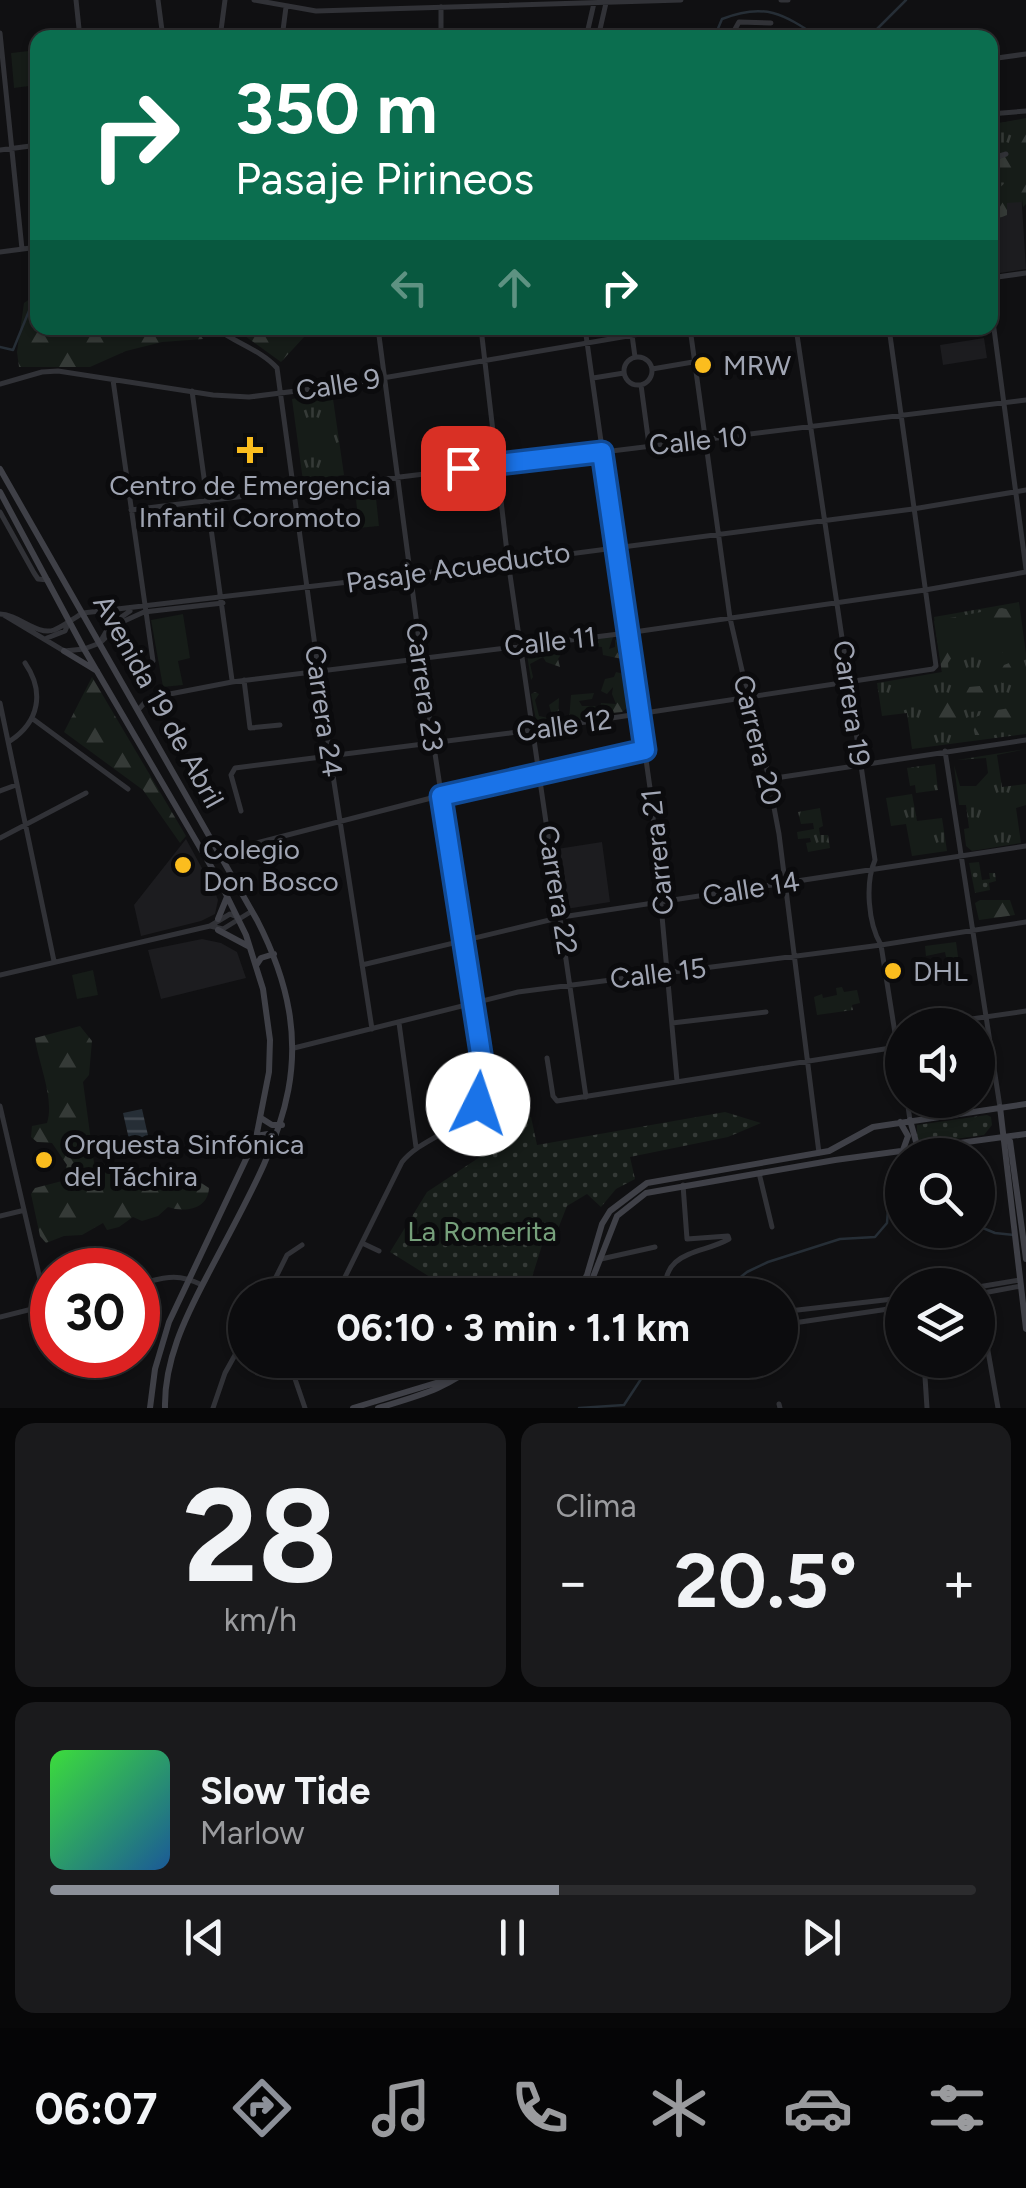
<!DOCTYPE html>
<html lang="es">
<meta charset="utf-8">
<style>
:root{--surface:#0c0c0e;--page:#1a1a1c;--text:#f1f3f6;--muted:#9a9b9e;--line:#2c2c2e;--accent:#8c9099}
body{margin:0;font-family:Figtree,sans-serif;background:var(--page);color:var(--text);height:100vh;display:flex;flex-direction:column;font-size:38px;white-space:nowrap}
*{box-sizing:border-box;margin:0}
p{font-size:32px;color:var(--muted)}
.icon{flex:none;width:55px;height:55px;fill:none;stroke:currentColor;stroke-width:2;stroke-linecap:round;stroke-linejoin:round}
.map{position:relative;height:1408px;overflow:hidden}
.details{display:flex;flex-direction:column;gap:15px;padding:15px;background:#070708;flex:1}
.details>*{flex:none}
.guide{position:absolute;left:30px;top:30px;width:968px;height:305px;border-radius:20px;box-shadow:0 2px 8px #0004,0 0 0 2px var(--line);background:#0b6e4f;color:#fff;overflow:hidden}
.fabs{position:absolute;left:885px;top:1008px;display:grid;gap:20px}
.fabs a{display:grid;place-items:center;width:110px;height:110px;border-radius:50%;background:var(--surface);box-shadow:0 2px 8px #0004,0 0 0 2px var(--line);font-size:50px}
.speed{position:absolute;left:30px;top:1248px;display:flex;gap:20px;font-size:50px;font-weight:700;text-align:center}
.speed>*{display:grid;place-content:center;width:130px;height:130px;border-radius:50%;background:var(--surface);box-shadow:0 2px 8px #0004,0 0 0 2px var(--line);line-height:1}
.speed .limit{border:15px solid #d22;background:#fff;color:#111}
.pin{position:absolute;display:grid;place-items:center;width:85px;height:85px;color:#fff;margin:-42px;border-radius:20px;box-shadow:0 5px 15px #0006}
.me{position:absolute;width:110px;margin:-55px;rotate:4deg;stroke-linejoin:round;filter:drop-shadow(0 0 8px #0008)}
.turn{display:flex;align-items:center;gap:35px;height:210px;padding:0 40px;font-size:45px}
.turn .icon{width:130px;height:130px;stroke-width:2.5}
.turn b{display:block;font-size:70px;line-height:85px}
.lanes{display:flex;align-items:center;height:95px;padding:0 40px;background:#0003;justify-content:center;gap:50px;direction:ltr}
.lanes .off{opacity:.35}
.big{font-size:75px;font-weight:700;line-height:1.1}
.details .tile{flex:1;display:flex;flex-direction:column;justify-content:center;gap:15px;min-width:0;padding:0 35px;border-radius:20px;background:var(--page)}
.details .dial{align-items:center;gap:0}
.dial b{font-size:130px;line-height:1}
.song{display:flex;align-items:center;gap:30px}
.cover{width:120px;height:120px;border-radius:15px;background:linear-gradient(135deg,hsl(120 70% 55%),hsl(210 70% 35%))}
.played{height:10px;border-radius:5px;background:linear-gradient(90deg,var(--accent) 55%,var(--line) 55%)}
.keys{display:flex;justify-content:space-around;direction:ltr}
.heat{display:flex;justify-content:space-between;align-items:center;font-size:55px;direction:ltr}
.details .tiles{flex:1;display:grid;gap:15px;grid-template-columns:1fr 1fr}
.tile:last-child{grid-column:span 2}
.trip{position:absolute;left:228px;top:1278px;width:570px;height:100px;border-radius:50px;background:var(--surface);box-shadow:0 2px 8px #0004,0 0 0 2px var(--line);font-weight:700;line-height:100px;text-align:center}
.tab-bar{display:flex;height:160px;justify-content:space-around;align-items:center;background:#050506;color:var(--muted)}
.tab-bar .icon{width:70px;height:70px}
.tab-bar .active{color:var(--accent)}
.tab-bar b{font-size:45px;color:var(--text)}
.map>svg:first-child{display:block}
</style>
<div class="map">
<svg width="1026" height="1408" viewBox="0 0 1026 1408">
<defs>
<pattern id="grass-tufts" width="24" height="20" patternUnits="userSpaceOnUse" patternTransform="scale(2.5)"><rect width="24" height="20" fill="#161c18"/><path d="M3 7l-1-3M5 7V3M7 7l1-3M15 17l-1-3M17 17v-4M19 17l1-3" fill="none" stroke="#353a37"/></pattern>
<pattern id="forest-firs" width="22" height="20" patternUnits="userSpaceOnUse" patternTransform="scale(2.5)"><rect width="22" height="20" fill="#161c18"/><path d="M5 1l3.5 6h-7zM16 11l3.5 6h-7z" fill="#353a37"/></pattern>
<pattern id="park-dots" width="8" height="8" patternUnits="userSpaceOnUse" patternTransform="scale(2.5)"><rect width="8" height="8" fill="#161c18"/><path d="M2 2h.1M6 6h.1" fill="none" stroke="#353a37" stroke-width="1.8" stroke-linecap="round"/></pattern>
<pattern id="water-rules" width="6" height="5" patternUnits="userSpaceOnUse" patternTransform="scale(2.5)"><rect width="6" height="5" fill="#262e36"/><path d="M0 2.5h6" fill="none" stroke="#424951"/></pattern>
</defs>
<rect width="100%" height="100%" fill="#101012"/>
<path fill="#1c1c1f" d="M1021,190L1026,269L1000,273L994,226L996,206Z
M984,338L987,358L943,365L940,345Z
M186,839L215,892L218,900L215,914L201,921L141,936L134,905Z
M602,842L610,902L566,909L557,849Z
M202,939L221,943L237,952L246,978L161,999L148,950Z"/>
<path fill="url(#grass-tufts)" d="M1026,118V204L1023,207L1021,190L996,206L998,225L994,226L995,233L990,234V125Z
M332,392L344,475L303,481L292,399Z
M1019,602L1026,654V734L912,749L907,713L882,716L877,683L942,672L934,617Z
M1026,749L997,755L1002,787L1026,784V805L1016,808L1021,843L972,851L966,846L964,829L969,828L966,805H959L954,765L960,786H976L988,773L986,758L957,760Z
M935,764L938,790L916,793L915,785L910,786L907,768Z
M912,794L917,821L942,818L947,851L912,856L906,824L891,826L886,798Z
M820,808L823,826L819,828L820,835H828L830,848L808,852L806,843L811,842L810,838L798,839L797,832L814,829L813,823L801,824L798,812Z
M956,942L959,964L948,966L945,952L926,956L925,946Z
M842,987L844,992L857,990L860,1003L852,1005L853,1010L817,1015L814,997L822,994L823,998L837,995L836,988Z"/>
<path fill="url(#forest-firs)" d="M1026,119V199L1022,195V202L1007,203V215L997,219L994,233L990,234V197L1010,178L997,168L994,161L1008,155L1018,145L1012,127L990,133V127L998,123Z
M37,294L38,328H195L203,339L162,342L126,351L90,367H19L17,352L24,303Z
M234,328H324L323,332L305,336L281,362Z
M1002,608L1010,610C1016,620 1018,640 1012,651L1001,653L972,621L956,620L951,627L954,654L948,663L949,677L939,680L936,675L942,673L934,621Z
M613,637L609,649L615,647V640L619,639L622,659L603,655L602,647L574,644L576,639Z
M561,643L558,649L561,654L558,659L560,667L546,662L543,657L530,664L533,677L531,680L526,648Z
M1009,663L1019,664L1022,677L1002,683L999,674L1004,665Z
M616,672L624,674L627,708L622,712L601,714L600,718L569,721L571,695L594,693L592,699L579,701L582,706H595L599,713L601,703L616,704L612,694L613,687L607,694L601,691L605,679L614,677Z
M92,677L186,836L180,843L143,790L64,732Z
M969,687L980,686L986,697L982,711L968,712L966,690Z
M535,692L539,694L535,700L539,716L548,718L552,715L549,705L559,698L558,724L537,725L531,694Z
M947,697L956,705L959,728L936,732L931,702Z
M1023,706L1026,708V731L1006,726L986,735H975L973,727L976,717L991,711Z
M980,900H1010L1015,915L979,920L975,903Z
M80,1026L92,1041L89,1075L83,1082L94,1163L128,1166L144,1172L166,1167L189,1171L192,1177L209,1188C208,1209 186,1213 168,1207L158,1216L142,1221L133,1217L119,1227L107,1230L103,1223L82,1235L64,1236L46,1243L40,1236L31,1194L35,1188L62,1181L67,1165L52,1143L37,1142L31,1137L32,1126L47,1123C55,1099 38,1062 35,1038Z"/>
<path fill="url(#park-dots)" d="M979,862L982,880L990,879L989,873H995L996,881L989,883L990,890L975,893L969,863Z
M725,1112L761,1123L728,1137L630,1157L635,1179L616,1189L601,1207L587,1194L567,1206L554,1239H544L527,1293L444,1295L430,1277L390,1252L427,1192L498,1145L499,1119L531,1117L537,1145Z
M987,1115L991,1117L992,1125L984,1135L926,1143L917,1139V1125Z"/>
<path fill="#161c18" d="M37,50V85L14,88L11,53Z
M376,498L379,526L359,528L356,500Z
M183,614L190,658L178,661L183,685L163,687L151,620Z
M93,970L98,995L77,999L72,975Z"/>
<path fill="url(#water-rules)" d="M142,1109L152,1153L133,1157L123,1113Z"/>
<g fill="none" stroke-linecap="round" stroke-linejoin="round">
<path stroke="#262e36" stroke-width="2.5" d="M714,38L722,19C765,2 783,14 820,38
M868,38L906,0
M0,347L13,350L31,306L38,299
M978,1226L995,1233L1014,1235
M718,1295L747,1272L768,1262L840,1239L875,1237L887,1223L889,1197L902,1188
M579,1408L624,1405L643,1376L659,1360"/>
<path stroke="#313237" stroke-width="5" d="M76,0L80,38
M158,0L163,38
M254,0L316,11L681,0
M781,0H788
M441,7V38
M0,33L22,249
M741,33L742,38
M220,38L225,0
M282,38L286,7
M586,38L594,3
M598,38L606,3
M730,38L739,22L771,23
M990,59L1026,54
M990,114L1026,111
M0,150L38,145
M990,159L1006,154
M0,252L38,247
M990,278L1026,273
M990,299L1026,569
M216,328C235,343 261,350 277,368L330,756L372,1029
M481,328L508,561L586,1097
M585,328L651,795L677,1081
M690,328L730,618L744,679L755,707L779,834L819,1153
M796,328L875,860C865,883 868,923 881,945L902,1077
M632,335L635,357
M624 371a14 14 0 1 1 28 0a14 14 0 1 1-28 0Z
M652,369L693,362
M593,378L624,373
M113,380L153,661
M0,384L42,372L58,371L213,395L249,397L336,386L675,328
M641,385L649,445
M192,391L232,680
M131,510L1026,400
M0,512L34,573L38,579L48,580
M0,614C18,614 37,636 54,630C64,626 74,618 83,613L409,575L913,509L1026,490
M4,615L64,651L84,649L100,643L122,622L144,612L223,603
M47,638L65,631L69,622
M100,642L110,625L130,611
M244,680L250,728L280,725
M0,703L54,961
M138,710L149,698L232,682L627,633L925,590L1026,572
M33,719L128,789
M10,741C39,722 45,692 25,663
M945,751L1000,1107
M769,779L1026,740
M0,791L16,785
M241,811L231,775L235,768L533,730L933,669L936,666L889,328
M0,838L86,793
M241,847L474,787L645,750
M210,926L230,914L237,917
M362,965L562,917L1026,846
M0,975L210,926L223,929L252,911
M399,1023L416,1147
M672,1023L766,1012
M930,1025L1026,1011
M294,1048L518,992L881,945L1026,922
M547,1058L553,1096L557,1101L897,1047L902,1042
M907,1100L910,1120
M0,1106L49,1318
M759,1173L772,1227
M0,1216L21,1211
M362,1243L379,1251
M601,1259L655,1247
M138,1284C164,1278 176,1272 202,1285
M978,1287L1020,1280
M978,1294L1021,1286
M267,1295L287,1255L302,1245
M336,1295L402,1162C426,1132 480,1129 485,1083L427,701L378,328
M665,1295C662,1249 701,1255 729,1239L728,1236L687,1239L683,1185
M0,1317L52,1304
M982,1317L998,1408
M780,1325L902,1307
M788,1339L789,1311L902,1298
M264,1360L294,1376
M303,1360L294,1376L305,1408
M925,1377L927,1408
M779,1404L780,1408
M213,1408L225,1373L245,1337"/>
<path stroke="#3f4047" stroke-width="6" d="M0,469L257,920C332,1066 274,1147 206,1278C185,1318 164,1361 165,1408
M0,492L84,649L219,880L246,935L263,989L270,1040L269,1072L256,1138L169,1322L155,1369L150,1408
M64,651L97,671
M218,919L227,897
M218,930L248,946
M257,964L261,958L274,954
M1000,1107L1026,1329
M261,1118L272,1125H282
M910,1120L918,1149
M900,1122L908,1136L903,1150
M256,1136L268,1134L276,1139
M1005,1138L1010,1141L1026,1259
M576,1295L587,1275L602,1224L610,1211L647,1183L829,1151L873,1127L1026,1104
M586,1295L617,1216L646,1193L835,1160L1026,1134
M353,1408L439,1382L470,1360
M378,1408C421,1395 447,1389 482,1360"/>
</g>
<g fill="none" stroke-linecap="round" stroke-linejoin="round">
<defs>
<path id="route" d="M463,468L602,452L645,750L441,796L484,1073V1092L478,1104"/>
</defs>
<use href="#route" stroke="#114b97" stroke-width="25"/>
<use href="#route" stroke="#1a73e8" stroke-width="18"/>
</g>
<g fill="#fbbd1e" stroke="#0b0b0d" stroke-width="4">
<circle cx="703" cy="365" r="10"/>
<path d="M245 435h10v10h10v10h-10v10h-10v-10h-10v-10h10z"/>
<circle cx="183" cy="865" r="10"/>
<circle cx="893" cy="971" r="10"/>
<circle cx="44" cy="1160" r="10"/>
</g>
<g text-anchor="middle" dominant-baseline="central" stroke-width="10" stroke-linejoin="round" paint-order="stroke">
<g font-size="28" fill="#a0a5b3" stroke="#0b0b0d" text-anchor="start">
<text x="723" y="365">MRW</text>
<text x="250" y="485" text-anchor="middle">Centro de Emergencia<tspan x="250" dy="32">Infantil Coromoto</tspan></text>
<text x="203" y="849">Colegio<tspan x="203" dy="32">Don Bosco</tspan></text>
<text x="913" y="971">DHL</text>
<text x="64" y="1144">Orquesta Sinfónica<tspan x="64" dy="32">del Táchira</tspan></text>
</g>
<g font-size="28" fill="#a0a5b3" stroke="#0b0b0d">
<text transform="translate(338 384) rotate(-9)">Calle 9</text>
<text transform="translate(698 440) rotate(-6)">Calle 10</text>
<text transform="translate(458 567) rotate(-8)">Pasaje Acueducto</text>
<text transform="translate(550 641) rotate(-6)">Calle 11</text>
<text transform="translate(425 687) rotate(82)">Carrera 23</text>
<text transform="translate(159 701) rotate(61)">Avenida 19 de Abril</text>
<text transform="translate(852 703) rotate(82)">Carrera 19</text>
<text transform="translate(324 711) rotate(82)">Carrera 24</text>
<text transform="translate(564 725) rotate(-8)">Calle 12</text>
<text transform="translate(758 740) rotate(77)">Carrera 20</text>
<text transform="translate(657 852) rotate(-96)">Carrera 21</text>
<text transform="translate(751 888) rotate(-9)">Calle 14</text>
<text transform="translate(558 890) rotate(81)">Carrera 22</text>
<text transform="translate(658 973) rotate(-7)">Calle 15</text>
</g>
<g font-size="28" fill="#76a07b" stroke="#0b0b0d">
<text x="482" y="1231">La Romerita</text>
</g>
</g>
</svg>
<div class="fabs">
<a><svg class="icon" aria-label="sound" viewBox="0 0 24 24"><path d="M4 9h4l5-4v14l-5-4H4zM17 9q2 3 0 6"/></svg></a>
<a><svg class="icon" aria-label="search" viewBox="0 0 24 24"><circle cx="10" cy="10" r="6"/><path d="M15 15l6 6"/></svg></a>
<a><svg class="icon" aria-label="layers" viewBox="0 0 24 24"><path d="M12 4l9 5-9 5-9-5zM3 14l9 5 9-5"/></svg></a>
</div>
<div class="speed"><div class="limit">30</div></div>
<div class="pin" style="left:463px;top:468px;background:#d93025"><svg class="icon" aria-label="arrive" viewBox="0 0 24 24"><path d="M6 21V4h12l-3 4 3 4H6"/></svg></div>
<svg class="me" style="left:478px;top:1104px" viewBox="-20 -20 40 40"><circle r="19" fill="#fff"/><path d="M0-13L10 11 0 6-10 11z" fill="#1a73e8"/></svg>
<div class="trip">06:10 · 3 min · 1.1 km</div>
<div class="guide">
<div class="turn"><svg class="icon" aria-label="right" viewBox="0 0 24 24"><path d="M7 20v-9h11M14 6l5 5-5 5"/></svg><div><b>350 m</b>Pasaje Pirineos</div></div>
<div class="lanes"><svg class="icon off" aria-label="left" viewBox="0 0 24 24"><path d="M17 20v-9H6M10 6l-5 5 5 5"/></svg><svg class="icon off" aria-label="ahead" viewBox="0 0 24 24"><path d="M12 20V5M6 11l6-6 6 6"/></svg><svg class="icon" aria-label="right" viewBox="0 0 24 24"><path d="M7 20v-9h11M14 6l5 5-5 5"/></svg></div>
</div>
</div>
<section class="details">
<div class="tiles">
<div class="tile dial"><b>28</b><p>km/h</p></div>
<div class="tile"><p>Clima</p>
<div class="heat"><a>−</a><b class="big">20.5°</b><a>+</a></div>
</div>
<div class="tile">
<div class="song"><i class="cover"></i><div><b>Slow Tide</b><p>Marlow</p></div></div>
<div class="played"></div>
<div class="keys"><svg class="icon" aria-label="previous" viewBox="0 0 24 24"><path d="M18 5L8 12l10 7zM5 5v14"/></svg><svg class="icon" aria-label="pause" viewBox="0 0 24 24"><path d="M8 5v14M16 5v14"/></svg><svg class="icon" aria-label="next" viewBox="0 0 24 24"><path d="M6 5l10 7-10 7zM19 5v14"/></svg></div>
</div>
</div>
</section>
<nav class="tab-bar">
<b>06:07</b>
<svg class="icon active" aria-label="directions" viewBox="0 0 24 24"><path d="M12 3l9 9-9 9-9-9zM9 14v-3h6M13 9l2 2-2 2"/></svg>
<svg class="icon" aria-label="music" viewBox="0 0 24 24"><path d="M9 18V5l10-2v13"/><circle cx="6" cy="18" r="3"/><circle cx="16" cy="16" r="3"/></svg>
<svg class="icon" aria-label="phone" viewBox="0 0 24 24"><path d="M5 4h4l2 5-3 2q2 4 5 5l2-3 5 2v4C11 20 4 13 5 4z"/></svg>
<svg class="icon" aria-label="climate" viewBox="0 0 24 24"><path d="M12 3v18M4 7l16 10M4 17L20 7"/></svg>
<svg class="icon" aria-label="car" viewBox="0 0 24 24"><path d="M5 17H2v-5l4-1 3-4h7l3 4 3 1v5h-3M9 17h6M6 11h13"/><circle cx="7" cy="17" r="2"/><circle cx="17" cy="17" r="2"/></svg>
<svg class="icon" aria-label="filters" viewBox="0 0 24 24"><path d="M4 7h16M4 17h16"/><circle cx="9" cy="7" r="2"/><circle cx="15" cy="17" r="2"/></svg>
</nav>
